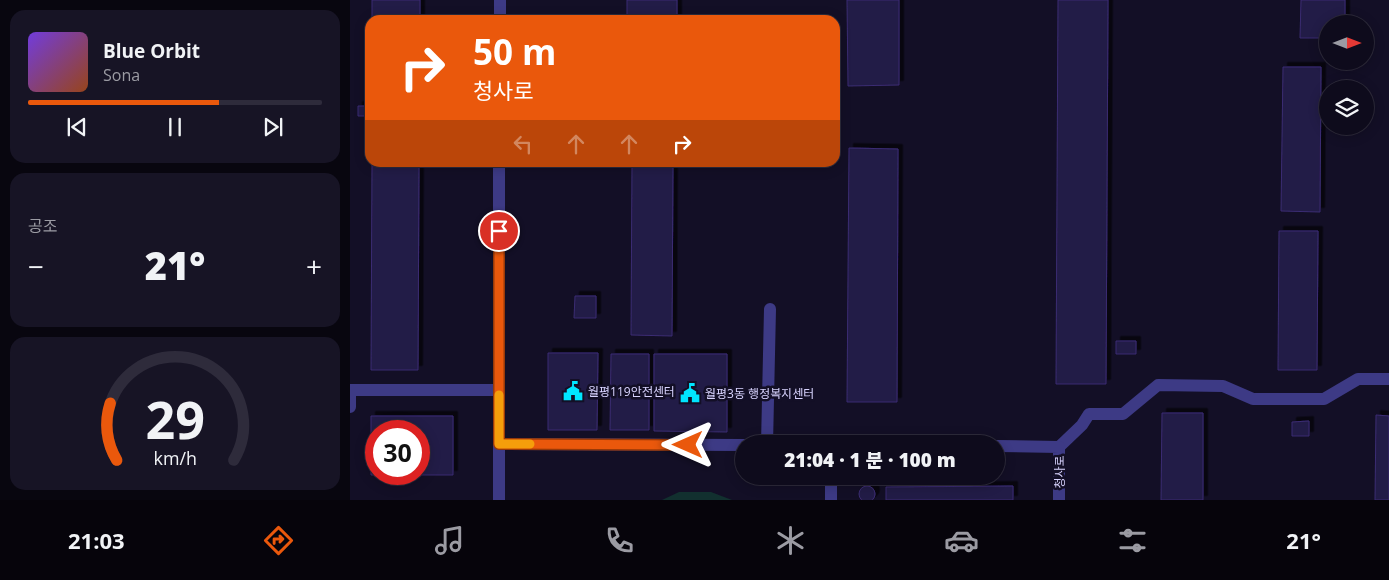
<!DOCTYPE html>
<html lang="ko">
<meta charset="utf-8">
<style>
:root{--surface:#0e0b1c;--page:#171425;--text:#f1f3f6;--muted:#9b9ba3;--line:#2e2b3b;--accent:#ea580c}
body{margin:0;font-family:"Open Sans","Noto Sans KR",sans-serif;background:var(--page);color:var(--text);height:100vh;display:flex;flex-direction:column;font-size:19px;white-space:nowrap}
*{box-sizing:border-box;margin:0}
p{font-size:16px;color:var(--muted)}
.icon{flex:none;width:28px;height:28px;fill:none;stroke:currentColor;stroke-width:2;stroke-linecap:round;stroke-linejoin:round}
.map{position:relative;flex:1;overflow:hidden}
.details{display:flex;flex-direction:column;gap:10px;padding:10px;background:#08060f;width:350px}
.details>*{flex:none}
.guide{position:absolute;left:15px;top:15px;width:475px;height:152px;border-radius:15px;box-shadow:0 2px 12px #0003,0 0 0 1px var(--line);background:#ea580c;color:#fff;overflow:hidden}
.needle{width:32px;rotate:90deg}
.fabs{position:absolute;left:969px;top:15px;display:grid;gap:10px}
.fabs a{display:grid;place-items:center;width:55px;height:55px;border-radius:50%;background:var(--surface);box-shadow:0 2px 12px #0003,0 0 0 1px var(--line);font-size:25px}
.speed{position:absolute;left:15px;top:420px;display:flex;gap:10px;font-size:25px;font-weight:700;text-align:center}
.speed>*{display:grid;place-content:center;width:65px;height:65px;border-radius:50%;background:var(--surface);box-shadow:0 2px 12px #0003,0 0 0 1px var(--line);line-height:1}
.speed .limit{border:8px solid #d22;background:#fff;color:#111}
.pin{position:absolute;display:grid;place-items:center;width:42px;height:42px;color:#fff;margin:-21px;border:2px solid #fff;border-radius:50%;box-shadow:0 1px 5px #0007}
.me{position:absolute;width:55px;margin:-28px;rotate:270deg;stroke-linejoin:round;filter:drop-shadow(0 0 4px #0008)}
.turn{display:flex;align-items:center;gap:18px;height:105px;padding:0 25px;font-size:22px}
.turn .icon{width:65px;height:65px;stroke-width:2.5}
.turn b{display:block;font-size:35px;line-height:42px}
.lanes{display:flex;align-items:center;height:48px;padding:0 25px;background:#0003;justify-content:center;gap:25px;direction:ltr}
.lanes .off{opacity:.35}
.big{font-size:38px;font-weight:800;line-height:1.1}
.details .card{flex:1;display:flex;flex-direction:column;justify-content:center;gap:8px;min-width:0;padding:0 18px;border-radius:15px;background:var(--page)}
.details .dial{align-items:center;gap:0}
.dial svg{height:130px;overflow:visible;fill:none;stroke:var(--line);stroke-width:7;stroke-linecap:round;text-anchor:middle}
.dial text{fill:var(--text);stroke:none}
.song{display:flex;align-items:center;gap:15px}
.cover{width:60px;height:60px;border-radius:8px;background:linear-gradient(135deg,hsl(260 70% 55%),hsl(20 70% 35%))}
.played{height:5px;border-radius:2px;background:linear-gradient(90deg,var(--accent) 65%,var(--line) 65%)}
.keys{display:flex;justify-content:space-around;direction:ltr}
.heat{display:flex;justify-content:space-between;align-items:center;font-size:28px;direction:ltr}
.trip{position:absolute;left:385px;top:435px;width:270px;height:50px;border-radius:25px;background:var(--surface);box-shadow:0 2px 12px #0003,0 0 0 1px var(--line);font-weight:800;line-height:50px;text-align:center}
.tabs{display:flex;height:80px;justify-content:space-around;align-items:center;background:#06040b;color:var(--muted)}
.tabs .icon{width:35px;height:35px}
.tabs .selected{color:var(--accent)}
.tabs b{font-size:22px;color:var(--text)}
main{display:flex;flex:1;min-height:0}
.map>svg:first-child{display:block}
</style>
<main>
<section class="details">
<div class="card">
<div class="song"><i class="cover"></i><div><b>Blue Orbit</b><p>Sona</p></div></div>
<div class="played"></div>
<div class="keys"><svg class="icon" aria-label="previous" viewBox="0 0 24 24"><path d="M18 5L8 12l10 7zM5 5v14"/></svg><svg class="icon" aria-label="pause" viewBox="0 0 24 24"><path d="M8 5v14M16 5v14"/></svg><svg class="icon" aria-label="next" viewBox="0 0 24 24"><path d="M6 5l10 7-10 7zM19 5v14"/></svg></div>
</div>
<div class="card"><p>공조</p>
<div class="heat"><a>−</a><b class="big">21°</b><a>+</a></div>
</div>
<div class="card dial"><svg viewBox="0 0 100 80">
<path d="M14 69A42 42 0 1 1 86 69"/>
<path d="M14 69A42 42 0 0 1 10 34" stroke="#ea580c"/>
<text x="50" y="56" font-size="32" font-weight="700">29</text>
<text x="50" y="72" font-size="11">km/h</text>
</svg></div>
</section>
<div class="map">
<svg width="1039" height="500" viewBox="0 0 1039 500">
<defs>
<filter id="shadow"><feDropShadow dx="4.5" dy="-4.5" stdDeviation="0" flood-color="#0009"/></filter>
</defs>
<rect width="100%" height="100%" fill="#130f26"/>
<path fill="#12302f" d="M329,492H361L382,500H312Z"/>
<path fill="#241b47" stroke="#3b2d73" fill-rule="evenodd" filter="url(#shadow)" d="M22,0H70V20H22Z
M277,0H327V20H277Z
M497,0H549V85L498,86Z
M708,0H758L756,384H706Z
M951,0H995V24H978V38H950Z
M933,67H971L970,212L931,211Z
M8,106H20V116H8Z
M499,148L548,149L547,402H497Z
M22,162H69L68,370H21Z
M282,162H323L322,336L281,335Z
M929,231H968L967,370H928Z
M225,296H246V318H224Z
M766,341H786V354H766Z
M198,353H248L247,430H198Z
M261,354H299V430H260Z
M304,354H377V432L304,431Z
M812,413H853V500H811Z
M1026,415L1039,416V500H1025Z
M21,416H103V475H21ZM26,431H69V474H26Z
M959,421V436H942V422Z
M663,486V500H536V487Z
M509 494a8 8 0 1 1 16 0a8 8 0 1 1-16 0Z"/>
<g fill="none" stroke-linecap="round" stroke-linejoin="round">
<path stroke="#3d3a85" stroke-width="12" d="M0,390H149
M0,407V390
M417,444L420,309
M709,447L732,425L739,414H773L808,385L873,386L903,399H974L1008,379H1039
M481,500V476"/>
<path stroke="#3d3a85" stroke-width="12" d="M149,444L394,445
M646,446L709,447V500"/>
<path stroke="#3d3a85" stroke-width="12" d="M150,20V0
M149,500V162"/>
</g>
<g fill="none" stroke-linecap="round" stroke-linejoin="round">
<defs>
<path id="route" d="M149,231V444L338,445"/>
</defs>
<use href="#route" stroke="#983908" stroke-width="12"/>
<use href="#route" stroke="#ea580c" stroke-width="9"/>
<path stroke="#f59e0b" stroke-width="9" d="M149,395V444H180"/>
</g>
<defs>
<symbol id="civic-bare" viewBox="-9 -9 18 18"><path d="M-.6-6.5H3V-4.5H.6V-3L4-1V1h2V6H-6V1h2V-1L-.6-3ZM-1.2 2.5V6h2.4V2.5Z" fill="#00e5ff" stroke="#130f26" stroke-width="2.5" paint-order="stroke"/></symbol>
</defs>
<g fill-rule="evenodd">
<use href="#civic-bare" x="209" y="377" width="28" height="28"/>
<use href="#civic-bare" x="326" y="379" width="28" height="28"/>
</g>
<g text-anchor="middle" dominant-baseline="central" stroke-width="5" stroke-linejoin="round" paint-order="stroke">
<g font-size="12" fill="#d9d4ff" stroke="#130f26" text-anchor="start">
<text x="238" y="391">월평119안전센터</text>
<text x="355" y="393">월평3동 행정복지센터</text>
</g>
<g font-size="12" fill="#d9d4ff" stroke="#130f26">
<text transform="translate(709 472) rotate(-90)">청사로</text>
</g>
</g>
</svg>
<div class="fabs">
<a><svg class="needle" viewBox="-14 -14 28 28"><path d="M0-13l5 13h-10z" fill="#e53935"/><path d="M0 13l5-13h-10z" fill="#9b9ba3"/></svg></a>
<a><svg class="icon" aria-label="layers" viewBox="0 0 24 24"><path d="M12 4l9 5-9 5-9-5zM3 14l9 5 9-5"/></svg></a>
</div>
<div class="speed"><div class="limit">30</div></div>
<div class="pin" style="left:149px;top:231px;background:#d93025"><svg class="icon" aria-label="arrive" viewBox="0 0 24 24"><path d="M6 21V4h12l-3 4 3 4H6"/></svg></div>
<svg class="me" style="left:338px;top:445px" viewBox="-20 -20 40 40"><path d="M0-17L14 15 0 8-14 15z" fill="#ea580c" stroke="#fff" stroke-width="4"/></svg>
<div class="trip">21:04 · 1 분 · 100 m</div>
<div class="guide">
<div class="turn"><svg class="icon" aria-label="right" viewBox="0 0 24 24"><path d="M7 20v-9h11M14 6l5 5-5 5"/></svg><div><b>50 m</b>청사로</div></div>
<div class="lanes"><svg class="icon off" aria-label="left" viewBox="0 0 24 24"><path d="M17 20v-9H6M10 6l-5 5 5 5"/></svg><svg class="icon off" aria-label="ahead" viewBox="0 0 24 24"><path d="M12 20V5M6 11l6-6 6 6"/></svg><svg class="icon off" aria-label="ahead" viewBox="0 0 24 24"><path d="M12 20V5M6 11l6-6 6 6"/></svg><svg class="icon" aria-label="right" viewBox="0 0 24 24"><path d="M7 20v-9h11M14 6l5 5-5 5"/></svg></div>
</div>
</div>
</main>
<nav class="tabs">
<b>21:03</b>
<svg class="icon selected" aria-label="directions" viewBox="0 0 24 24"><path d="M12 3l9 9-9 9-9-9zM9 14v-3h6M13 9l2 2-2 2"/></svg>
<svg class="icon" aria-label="music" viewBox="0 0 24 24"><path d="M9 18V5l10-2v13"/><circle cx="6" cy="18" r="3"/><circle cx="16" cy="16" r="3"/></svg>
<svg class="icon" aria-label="phone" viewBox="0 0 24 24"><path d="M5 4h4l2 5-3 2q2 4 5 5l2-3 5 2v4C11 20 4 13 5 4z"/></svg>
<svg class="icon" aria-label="climate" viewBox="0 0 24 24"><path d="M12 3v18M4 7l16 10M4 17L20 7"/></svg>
<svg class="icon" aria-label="car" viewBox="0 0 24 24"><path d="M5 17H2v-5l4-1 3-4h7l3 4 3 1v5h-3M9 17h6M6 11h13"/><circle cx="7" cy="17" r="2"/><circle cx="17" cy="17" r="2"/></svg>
<svg class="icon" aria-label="filters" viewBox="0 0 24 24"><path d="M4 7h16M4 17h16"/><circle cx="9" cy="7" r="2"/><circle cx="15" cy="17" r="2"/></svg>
<b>21°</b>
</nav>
